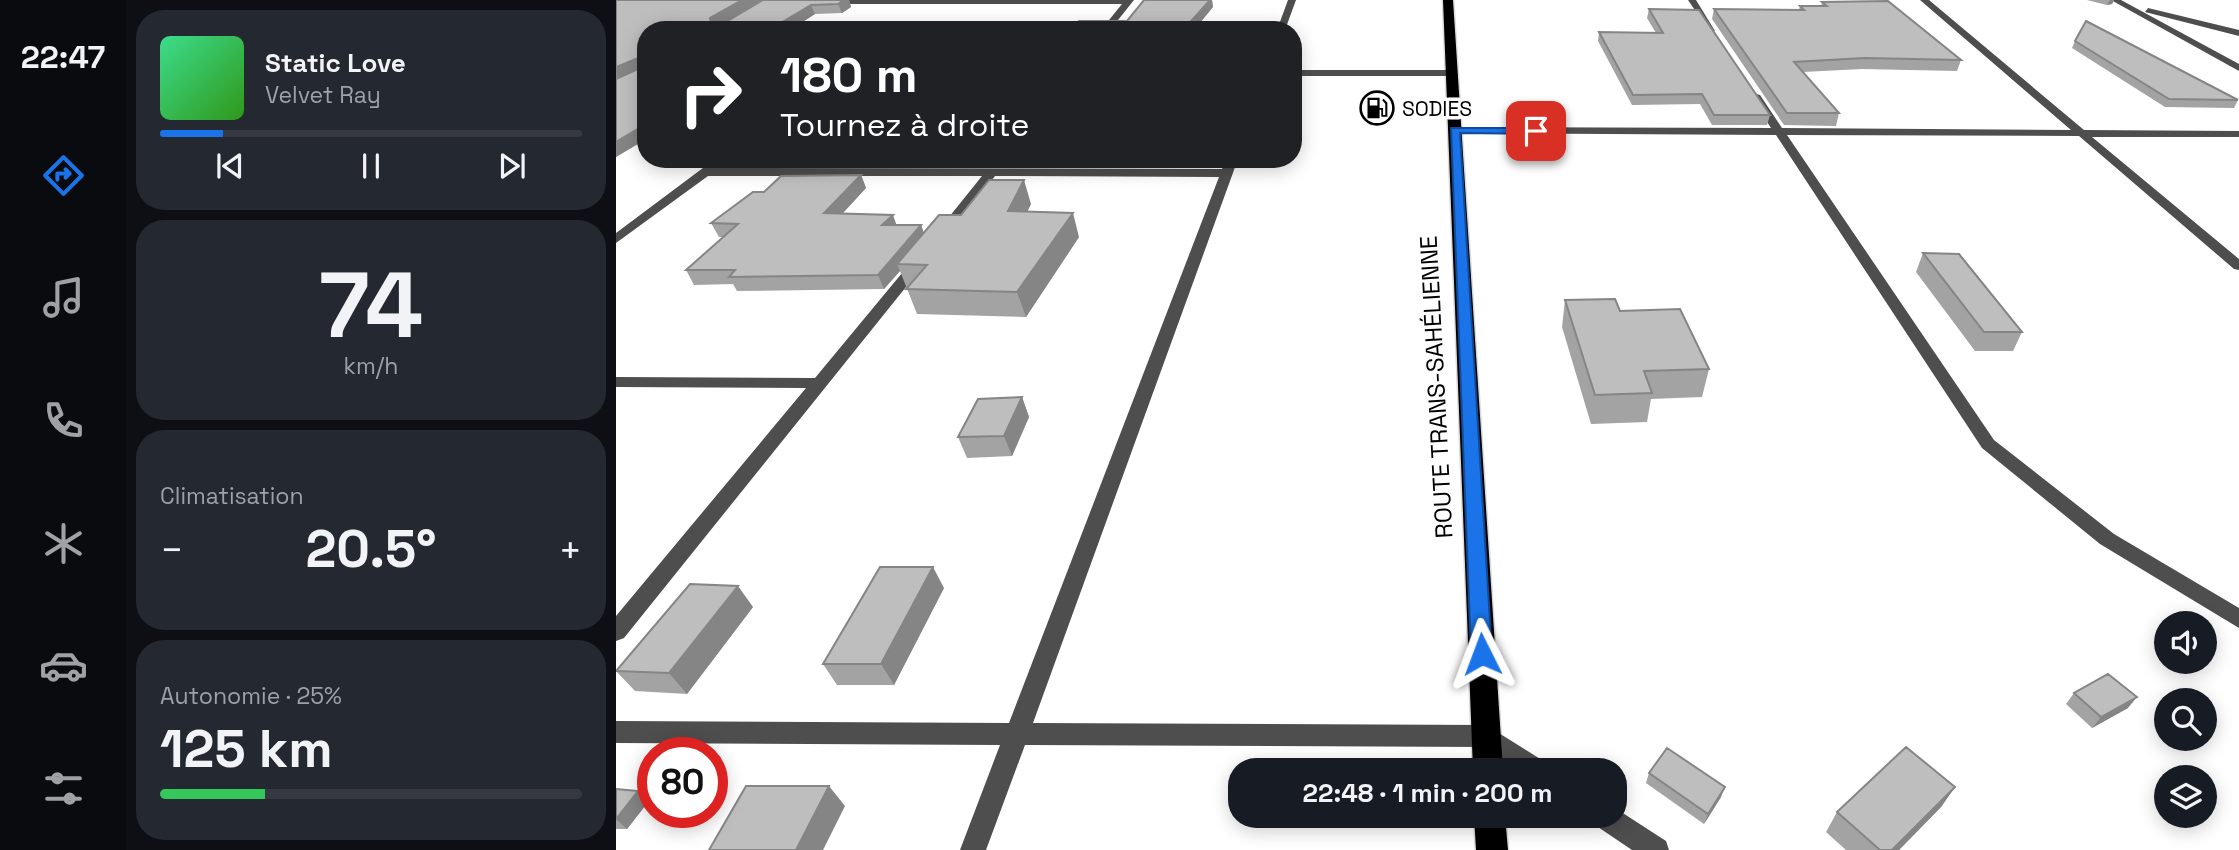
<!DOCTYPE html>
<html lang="fr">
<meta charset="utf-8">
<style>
:root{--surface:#171b24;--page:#242831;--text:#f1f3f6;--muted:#9ea1a6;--line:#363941;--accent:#1a73e8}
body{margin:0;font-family:"Space Grotesk",sans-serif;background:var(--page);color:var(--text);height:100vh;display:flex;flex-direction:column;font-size:26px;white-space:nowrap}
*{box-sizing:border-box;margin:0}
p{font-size:23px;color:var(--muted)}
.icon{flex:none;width:38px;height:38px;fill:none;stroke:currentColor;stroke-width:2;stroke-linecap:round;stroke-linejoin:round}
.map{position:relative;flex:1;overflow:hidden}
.panel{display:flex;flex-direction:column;gap:10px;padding:10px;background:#0d0f14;width:490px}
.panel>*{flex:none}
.top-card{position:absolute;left:21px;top:21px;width:665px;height:147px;border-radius:28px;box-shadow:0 4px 18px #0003;background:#202124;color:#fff;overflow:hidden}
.fabs{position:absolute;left:1538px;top:611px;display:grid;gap:14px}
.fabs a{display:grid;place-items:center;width:63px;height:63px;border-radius:50%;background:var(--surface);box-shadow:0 4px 18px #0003;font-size:35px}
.speed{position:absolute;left:21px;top:737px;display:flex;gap:14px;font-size:35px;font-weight:700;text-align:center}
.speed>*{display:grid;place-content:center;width:91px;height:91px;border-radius:50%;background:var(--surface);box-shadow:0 4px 18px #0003;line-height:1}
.speed .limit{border:10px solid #d22;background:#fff;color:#111}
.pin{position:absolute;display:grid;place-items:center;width:60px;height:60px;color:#fff;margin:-30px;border-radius:14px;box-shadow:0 4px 10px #0006}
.me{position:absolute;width:77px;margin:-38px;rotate:357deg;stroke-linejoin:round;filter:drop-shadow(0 0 5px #0008)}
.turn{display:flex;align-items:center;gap:24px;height:147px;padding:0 28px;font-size:32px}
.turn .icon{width:91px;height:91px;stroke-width:2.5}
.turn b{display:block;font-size:49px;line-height:60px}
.big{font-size:52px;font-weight:800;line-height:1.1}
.panel .widget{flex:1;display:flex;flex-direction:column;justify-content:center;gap:10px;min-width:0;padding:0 24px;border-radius:28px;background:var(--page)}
.panel .dial{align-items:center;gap:0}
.dial b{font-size:91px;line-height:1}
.song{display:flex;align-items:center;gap:21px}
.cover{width:84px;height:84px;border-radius:10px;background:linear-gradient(135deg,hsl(150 70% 55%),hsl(110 70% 35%))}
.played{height:7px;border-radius:4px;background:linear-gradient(90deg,var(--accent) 15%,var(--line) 15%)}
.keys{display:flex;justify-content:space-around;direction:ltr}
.heat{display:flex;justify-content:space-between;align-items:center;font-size:38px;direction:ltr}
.charge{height:10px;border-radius:5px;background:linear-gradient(90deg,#34c759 25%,var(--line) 0)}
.trip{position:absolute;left:612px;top:758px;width:399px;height:70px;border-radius:28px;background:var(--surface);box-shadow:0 4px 18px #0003;font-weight:800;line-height:70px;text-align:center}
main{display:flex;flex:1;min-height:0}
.dock{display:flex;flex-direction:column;width:126px;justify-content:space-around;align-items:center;background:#090b0e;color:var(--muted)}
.dock .icon{width:49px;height:49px}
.dock .current{color:var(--accent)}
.dock b{font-size:32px;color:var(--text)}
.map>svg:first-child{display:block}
</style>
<main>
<nav class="dock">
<b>22:47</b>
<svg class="icon current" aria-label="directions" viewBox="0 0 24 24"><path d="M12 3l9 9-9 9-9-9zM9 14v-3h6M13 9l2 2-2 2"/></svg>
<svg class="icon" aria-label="music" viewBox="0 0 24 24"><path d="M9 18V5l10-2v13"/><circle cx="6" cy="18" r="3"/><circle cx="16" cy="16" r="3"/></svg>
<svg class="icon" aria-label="phone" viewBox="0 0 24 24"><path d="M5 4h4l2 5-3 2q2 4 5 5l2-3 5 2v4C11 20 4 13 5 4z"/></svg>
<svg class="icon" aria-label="climate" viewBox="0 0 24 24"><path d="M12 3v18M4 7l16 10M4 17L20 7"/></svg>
<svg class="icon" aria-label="car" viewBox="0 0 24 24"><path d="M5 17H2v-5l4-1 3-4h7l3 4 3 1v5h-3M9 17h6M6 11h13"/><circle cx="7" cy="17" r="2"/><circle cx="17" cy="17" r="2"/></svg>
<svg class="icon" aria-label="filters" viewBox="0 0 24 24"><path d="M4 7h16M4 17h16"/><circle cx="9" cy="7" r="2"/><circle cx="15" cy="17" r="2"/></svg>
</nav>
<section class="panel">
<div class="widget">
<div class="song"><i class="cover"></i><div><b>Static Love</b><p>Velvet Ray</p></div></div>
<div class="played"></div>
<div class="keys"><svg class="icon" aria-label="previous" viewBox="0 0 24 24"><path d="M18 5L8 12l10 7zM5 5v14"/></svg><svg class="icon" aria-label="pause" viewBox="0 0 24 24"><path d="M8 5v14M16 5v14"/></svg><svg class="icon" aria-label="next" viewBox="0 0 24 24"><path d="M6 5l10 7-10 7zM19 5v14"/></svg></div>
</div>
<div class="widget dial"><b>74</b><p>km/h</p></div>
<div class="widget"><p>Climatisation</p>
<div class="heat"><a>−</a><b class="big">20.5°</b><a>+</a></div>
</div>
<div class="widget"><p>Autonomie · 25%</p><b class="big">125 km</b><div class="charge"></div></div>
</section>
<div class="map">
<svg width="1623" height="850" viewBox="0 0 1623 850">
<rect width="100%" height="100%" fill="#fff"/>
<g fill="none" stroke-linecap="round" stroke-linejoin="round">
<defs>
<path id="highway" d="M827,0H837L887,770H857Z
M858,816H889L892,850H860Z"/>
</defs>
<use href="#highway" stroke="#dbdbdb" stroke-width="3"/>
<path fill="#4e4e4e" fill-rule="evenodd" d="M208,0H518L494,30H485L506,4H210L206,2Z
M672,0H680L669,30H661Z
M1072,0H1080L1099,31H1093Z
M1304,0H1313L1468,130L1623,131V137H1476L1623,259V270L1618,269L1463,136L1171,135L1378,440L1498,534L1623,608V628L1484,544L1366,448L1160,135L838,133L833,130L838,127L1155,128L1135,97L1140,94L1144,95L1166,128L1455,130Z
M1495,0H1505L1623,64V71Z
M1532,8L1623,30V36L1529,12Z
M677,70H835L840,73L835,76H677Z
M99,159H113L102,168L606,169L610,159H622L417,723L870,725L929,762L933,770H899L866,747L409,745L370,850H344L384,745L0,743V721L393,723L603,177L379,176L333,235L328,236L321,232L366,176H92L0,243V233Z
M301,260L308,264L306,267L8,638L0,641V616L190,388L0,387V377L199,378L296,261Z
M999,808L1050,841L1053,850H1016L979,825L975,816H999Z"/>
<use href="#highway" fill="#000" fill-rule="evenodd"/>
</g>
<path fill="#a3a3a3" d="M0,0H146L108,23L147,0H233L235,7L226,13L199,14L174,30H30V139L0,157Z
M528,0H596L597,7L578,30H453L511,21Z
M1471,0H1498L1496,4L1491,5Z
M1206,2L1345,60L1341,71L1246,69L1187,72L1223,113L1220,126L1168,125L1096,19L1098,9L1183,10L1184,6H1205Z
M1033,9L1154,115L1151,125H1096L1084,104L1016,105L982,41L983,32L1040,33L1031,18Z
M1459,41L1622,100L1618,108L1549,107L1456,48Z
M245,175L250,188L226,214L281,225H305L308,233L345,215L415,204L411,211L463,237L410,317L301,314L284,271L268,289L121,291L117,284L78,285L70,270L107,237H103L95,223L148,192Z
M1307,253L1406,332L1397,351H1359L1300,272Z
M949,300L1004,311L1093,369L1086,397L1035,399L1031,422L975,424L946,327Z
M406,397L413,417L396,456L351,458L342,437Z
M328,588L278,685H221L207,664Z
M137,607L71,694L19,691L0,671Z
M1458,693L1512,708L1476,728L1450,704Z
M1033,773L1105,797L1088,824L1030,783Z
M1339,787L1325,807L1283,850H1230L1210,832L1221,812Z
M0,789L33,801L11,829H0Z"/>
<path fill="#858585" d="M126,0H146L99,28V30L94,18Z
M228,0H233L235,7L226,13L222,4Z
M594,0H596L597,7L578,30H571L570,27Z
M1494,0H1498L1496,4L1491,5Z
M195,5L199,14L174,30H153Z
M27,56L30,67L0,80V67Z
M30,124V139L0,157V142Z
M245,175L250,188L214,227L208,213Z
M408,180L415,204L400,235L392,211Z
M457,213L463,237L410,317L401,292Z
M277,215L282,229L266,225Z
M305,225L310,239L281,264L284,271L268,289L262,275Z
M406,397L413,417L396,456L388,436Z
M317,567L328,588L278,685L265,664Z
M122,586L137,607L71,694L53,673Z
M1521,697L1512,708L1476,728L1485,717Z
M213,786L229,806L207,850H180Z
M1109,787L1105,797L1088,824L1092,814Z
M1339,787L1325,807L1283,850H1276Z
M22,791L33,801L11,829L0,819Z"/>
<path fill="#bebebe" stroke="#858585" stroke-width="2" d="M0,0H126L94,18L95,23H108L147,0H228L222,4L195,5L153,30H30V124L0,142V79L26,67L27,56L0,67Z
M528,0H594L570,27L550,26L547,30H453L463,21H511Z
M1272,1L1345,60L1249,58L1178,62L1223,113H1171L1098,9L1188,10L1184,6H1211L1206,2Z
M1033,9L1083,10L1154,115H1098L1086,94L1017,95L983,32L1047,33Z
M1470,21L1622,100L1553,99L1459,41Z
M351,28L349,30H295L296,29Z
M245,175L208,213L277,215L266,225H305L262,275L113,277L119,270H70L122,224L95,223L137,192H148L165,176Z
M373,180H408L392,211L457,213L401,292L290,289L311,265L281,264L323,215H345Z
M1307,253L1343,254L1406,332H1368Z
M999,299L1004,311L1064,309L1093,369L1028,371L1036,393L979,395L949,300Z
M406,397L388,436L342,437L362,399Z
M264,567H317L265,664H207Z
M74,584L122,586L53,673L0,671Z
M1492,674L1521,697L1485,717L1458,693Z
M1290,747L1339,787L1276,850H1264L1221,812Z
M1051,748L1109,787L1092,814L1033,773Z
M130,786H213L180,850H93Z
M0,789L22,791L0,819Z"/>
<path fill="#1a73e8" stroke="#114b97" stroke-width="2" d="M835,128H920L925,131L920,134L844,133L876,654L873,660L866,662L858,660L855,654Z"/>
<defs>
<symbol id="fuel-ring" viewBox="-11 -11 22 22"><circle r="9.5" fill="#fff" stroke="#000" stroke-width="1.5"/><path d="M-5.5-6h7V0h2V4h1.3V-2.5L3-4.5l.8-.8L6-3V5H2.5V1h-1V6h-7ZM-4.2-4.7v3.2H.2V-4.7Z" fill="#000"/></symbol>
</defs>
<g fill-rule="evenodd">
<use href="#fuel-ring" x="742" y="89" width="38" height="38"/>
</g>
<g text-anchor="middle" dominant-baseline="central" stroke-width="7" stroke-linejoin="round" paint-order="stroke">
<g font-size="21" fill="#000" stroke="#fff" text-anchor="start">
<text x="786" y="108">SODIES</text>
</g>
<g font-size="24" fill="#000" stroke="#fff">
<text transform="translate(820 387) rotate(-93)">ROUTE TRANS-SAHÉLIENNE</text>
</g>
</g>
</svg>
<div class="fabs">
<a><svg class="icon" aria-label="sound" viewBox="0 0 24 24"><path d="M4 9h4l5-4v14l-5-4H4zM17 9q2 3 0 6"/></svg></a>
<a><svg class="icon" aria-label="search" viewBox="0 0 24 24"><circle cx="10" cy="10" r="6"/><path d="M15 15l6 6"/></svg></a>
<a><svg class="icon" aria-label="layers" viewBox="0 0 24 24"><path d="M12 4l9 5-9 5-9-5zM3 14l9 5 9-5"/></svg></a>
</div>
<div class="speed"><div class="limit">80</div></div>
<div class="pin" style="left:920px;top:131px;background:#d93025"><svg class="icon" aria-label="arrive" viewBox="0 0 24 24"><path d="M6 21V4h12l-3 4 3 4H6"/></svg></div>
<svg class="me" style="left:866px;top:654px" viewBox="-20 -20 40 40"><path d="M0-17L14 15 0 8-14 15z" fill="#1a73e8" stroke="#fff" stroke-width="4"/></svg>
<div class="trip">22:48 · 1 min · 200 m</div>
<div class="top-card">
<div class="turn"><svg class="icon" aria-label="right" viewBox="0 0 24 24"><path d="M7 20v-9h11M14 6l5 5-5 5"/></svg><div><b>180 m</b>Tournez à droite</div></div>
</div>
</div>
</main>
